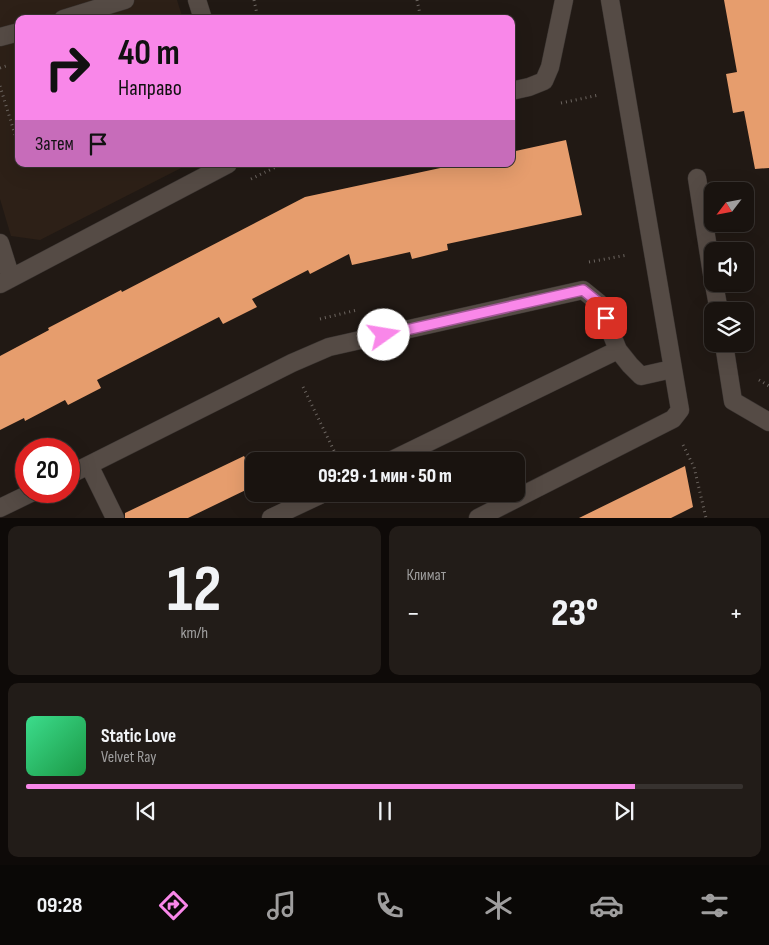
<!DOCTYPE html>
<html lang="ru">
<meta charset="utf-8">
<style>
:root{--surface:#19130f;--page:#221c18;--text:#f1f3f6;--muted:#9f9e9e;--line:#37322f;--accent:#f987e9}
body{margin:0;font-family:"Sofia Sans Condensed",sans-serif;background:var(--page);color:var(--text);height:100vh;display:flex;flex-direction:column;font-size:19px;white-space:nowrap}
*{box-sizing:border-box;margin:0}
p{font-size:16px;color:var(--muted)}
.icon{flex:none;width:28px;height:28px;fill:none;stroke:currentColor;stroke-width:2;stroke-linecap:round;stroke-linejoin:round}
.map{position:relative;height:518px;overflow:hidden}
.panel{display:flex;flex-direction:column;gap:8px;padding:8px;background:#0e0a08;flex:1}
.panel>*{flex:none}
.top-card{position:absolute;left:15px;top:15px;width:500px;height:152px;border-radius:10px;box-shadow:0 5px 20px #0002,0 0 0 1px var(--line);background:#f987e9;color:#111;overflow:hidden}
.needle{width:32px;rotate:238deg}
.fabs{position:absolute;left:704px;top:182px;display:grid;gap:10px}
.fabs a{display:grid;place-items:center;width:50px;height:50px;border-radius:10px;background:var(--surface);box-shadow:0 5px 20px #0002,0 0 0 1px var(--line);font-size:25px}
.speed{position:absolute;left:15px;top:438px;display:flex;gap:10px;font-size:25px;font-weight:700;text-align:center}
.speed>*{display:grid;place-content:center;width:65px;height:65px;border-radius:50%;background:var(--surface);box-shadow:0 5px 20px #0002,0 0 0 1px var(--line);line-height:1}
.speed .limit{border:8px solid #d22;background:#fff;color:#111}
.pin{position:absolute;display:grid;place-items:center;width:42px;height:42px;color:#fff;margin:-21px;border-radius:10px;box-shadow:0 2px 8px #0006}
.me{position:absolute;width:55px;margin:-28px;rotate:77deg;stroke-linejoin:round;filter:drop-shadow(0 0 4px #0008)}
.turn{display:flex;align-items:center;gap:18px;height:105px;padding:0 20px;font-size:22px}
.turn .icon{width:65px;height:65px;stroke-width:2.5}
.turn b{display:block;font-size:35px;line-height:42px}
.then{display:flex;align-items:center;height:48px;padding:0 20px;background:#0003;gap:10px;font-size:19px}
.big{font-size:38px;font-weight:800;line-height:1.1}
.panel .card{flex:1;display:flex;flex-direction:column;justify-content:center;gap:8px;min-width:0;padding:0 18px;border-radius:10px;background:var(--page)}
.panel .dial{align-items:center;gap:0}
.dial b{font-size:65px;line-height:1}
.song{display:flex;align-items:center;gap:15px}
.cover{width:60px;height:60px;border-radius:8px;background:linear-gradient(135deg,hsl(150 70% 55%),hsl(140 70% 35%))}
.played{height:5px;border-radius:2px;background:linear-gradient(90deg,var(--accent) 85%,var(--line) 85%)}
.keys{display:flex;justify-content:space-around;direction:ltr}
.heat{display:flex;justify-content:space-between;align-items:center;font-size:28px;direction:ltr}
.panel .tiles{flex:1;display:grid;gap:8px;grid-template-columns:1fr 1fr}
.card:last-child{grid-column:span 2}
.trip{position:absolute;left:245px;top:452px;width:280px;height:50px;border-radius:10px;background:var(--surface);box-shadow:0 5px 20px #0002,0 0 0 1px var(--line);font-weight:800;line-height:50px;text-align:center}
.tab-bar{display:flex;height:80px;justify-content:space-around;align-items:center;background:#0a0806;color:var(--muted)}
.tab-bar .icon{width:35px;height:35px}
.tab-bar .current{color:var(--accent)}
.tab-bar b{font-size:22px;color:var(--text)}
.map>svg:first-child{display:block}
</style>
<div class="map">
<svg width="769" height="518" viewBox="0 0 769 518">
<rect width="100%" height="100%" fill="#211914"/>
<path fill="#2d2017" d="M0,0H177L183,19H19V164H189L40,240L11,236L0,199Z"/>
<path fill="#e69d6d" d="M724,0H769V168L755,169L744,111L733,113L726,74L737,72Z
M566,140L582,215L447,244L448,250L412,259L410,252L352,265L349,254L310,274L308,270L252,299L257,307L223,324L219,317L97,380L101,388L68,405L65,400L25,421L24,418L0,430V356L49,330L48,328L121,290L122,292L305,197L459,164H511V152Z
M244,456L254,476V486L188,518H125V513Z
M685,466L693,507L671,518H579Z"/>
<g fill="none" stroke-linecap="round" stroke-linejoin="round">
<defs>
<path id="service" d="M197,0L203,19
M63,19L125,0
M0,37L19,32
M511,91L529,87L544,81L550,67L564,0
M697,178L712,274
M0,243L11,278
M0,284L228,164
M714,284L719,311
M724,344L733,401L769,422
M390,461L618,350
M89,465L115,518
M69,475L292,363L329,347L583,290L599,303L618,350L630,365L641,376L672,369
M0,508L35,491
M271,518L322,494
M478,518L673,419L680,410L610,0"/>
</defs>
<use href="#service" stroke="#3a3431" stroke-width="19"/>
<path stroke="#6c6560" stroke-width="3" stroke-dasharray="1 4" stroke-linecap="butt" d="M254,0L258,19
M417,0L421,19
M0,68L9,65
M0,86L16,138L19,137
M561,103L599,95
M251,179L282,164
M589,262L627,255
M746,317L749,330
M320,319L357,310
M759,380L769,386
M303,387L339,461
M683,445L694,467L706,518"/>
<use href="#service" stroke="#554b45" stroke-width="18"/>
</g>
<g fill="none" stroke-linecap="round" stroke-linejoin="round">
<defs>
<path id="route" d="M384,335L583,290L599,303L606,318"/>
</defs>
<use href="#route" stroke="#a25897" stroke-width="12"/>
<use href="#route" stroke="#f987e9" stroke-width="9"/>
</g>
</svg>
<div class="fabs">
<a><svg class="needle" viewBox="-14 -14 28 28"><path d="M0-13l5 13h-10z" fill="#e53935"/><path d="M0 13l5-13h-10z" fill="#9f9e9e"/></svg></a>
<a><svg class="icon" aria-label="sound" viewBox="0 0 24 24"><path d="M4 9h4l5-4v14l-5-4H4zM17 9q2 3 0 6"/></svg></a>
<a><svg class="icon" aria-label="layers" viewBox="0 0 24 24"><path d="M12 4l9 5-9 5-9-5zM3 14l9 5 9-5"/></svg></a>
</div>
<div class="speed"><div class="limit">20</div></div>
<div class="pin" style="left:606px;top:318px;background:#d93025"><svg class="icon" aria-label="arrive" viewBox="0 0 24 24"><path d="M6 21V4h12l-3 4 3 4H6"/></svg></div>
<svg class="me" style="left:384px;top:335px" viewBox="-20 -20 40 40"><circle r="19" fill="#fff"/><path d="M0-13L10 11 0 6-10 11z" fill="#f987e9"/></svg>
<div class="trip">09:29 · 1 мин · 50 m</div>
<div class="top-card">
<div class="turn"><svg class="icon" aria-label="right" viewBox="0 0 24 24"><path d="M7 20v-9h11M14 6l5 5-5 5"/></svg><div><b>40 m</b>Направо</div></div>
<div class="then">Затем<svg class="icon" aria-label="arrive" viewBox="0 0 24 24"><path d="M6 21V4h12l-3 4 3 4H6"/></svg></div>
</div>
</div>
<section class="panel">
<div class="tiles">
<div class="card dial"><b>12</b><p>km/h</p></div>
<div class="card"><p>Климат</p>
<div class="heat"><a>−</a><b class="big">23°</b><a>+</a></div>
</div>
<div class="card">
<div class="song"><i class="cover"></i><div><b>Static Love</b><p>Velvet Ray</p></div></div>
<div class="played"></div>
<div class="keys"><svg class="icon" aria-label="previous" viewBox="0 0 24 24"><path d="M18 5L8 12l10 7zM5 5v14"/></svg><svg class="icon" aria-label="pause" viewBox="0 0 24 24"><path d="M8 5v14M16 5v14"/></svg><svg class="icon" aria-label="next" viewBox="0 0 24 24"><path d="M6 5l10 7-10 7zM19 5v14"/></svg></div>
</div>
</div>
</section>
<nav class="tab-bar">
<b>09:28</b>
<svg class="icon current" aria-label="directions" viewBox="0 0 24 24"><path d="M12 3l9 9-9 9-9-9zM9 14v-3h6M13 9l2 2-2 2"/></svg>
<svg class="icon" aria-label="music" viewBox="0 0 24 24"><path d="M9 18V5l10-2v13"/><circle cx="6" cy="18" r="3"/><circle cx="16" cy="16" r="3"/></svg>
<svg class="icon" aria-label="phone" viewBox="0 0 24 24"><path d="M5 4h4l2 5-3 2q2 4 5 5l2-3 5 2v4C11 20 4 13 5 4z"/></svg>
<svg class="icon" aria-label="climate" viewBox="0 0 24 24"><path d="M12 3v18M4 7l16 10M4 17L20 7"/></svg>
<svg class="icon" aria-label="car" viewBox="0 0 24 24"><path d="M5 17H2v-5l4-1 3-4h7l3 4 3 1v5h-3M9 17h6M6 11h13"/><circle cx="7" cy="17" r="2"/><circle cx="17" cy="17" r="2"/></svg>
<svg class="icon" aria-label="filters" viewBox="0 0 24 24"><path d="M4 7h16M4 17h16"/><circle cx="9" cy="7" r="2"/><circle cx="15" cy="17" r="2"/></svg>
</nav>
